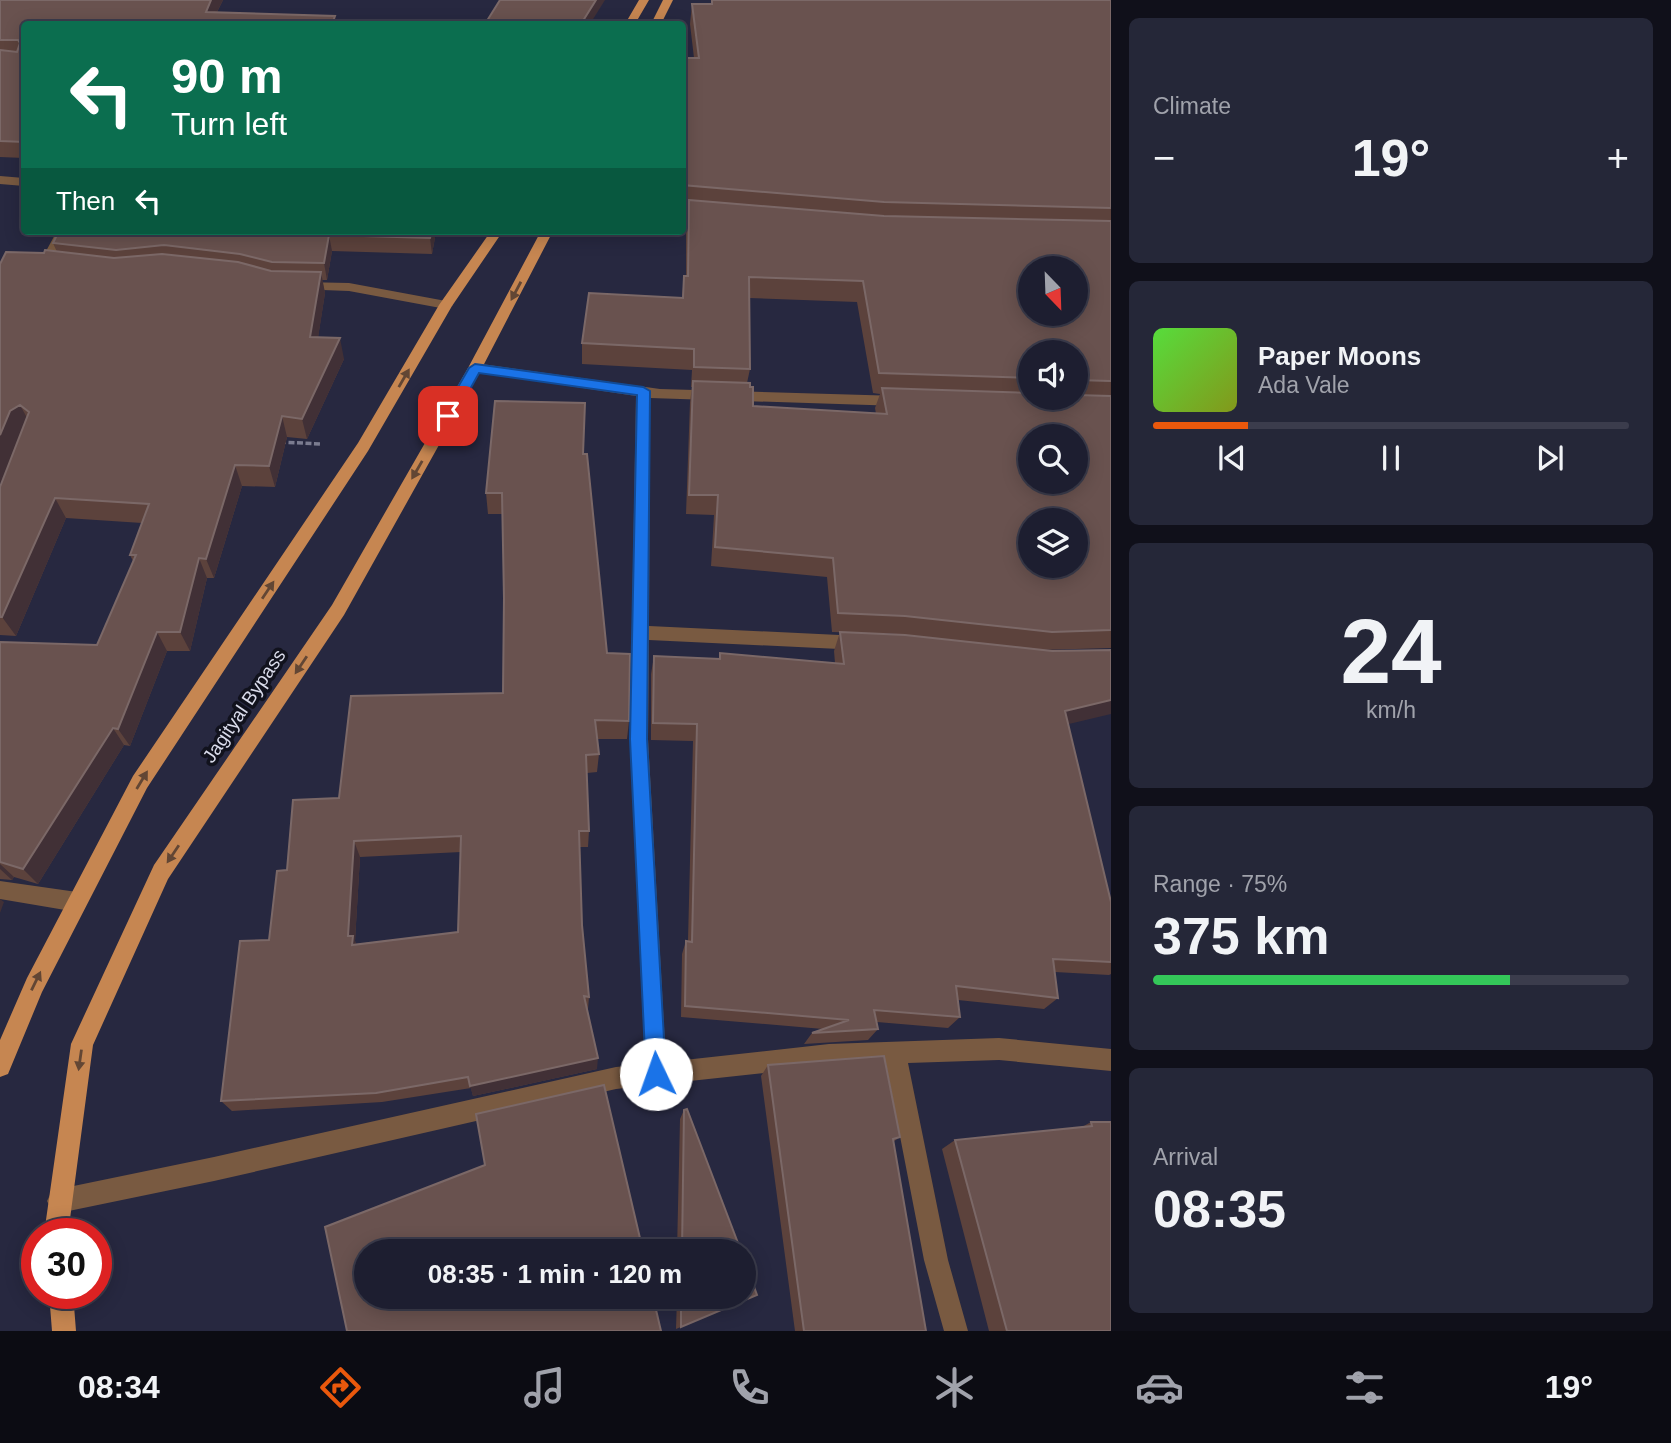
<!DOCTYPE html>
<meta charset="utf-8">
<style>
:root{--surface:#1d1e30;--page:#252738;--text:#f1f3f6;--muted:#a0a2ab;--line:#3b3c4c;--accent:#ea580c}
body{margin:0;font-family:Helvetica,sans-serif;background:var(--page);color:var(--text);height:100vh;display:flex;flex-direction:column;font-size:26px;white-space:nowrap}
*{box-sizing:border-box;margin:0}
p{font-size:23px;color:var(--muted)}
.icon{flex:none;width:38px;height:38px;fill:none;stroke:currentColor;stroke-width:2;stroke-linecap:round;stroke-linejoin:round}
.map{position:relative;flex:1;overflow:hidden}
.side{display:flex;flex-direction:column;gap:18px;padding:18px;background:#10101a;width:560px}
.side>*{flex:none}
.banner{position:absolute;left:21px;top:21px;width:665px;height:214px;border-radius:7px;box-shadow:0 4px 18px #0003,0 0 0 2px var(--line);background:#0b6e4f;color:#fff;overflow:hidden}
.needle{width:46px;rotate:157deg}
.fabs{position:absolute;left:1018px;top:256px;display:grid;gap:14px}
.fabs a{display:grid;place-items:center;width:70px;height:70px;border-radius:50%;background:var(--surface);box-shadow:0 4px 18px #0003,0 0 0 2px var(--line);font-size:35px}
.speed{position:absolute;left:21px;top:1218px;display:flex;gap:14px;font-size:35px;font-weight:700;text-align:center}
.speed>*{display:grid;place-content:center;width:91px;height:91px;border-radius:50%;background:var(--surface);box-shadow:0 4px 18px #0003,0 0 0 2px var(--line);line-height:1}
.speed .limit{border:10px solid #d22;background:#fff;color:#111}
.pin{position:absolute;display:grid;place-items:center;width:60px;height:60px;color:#fff;margin:-30px;border-radius:14px;box-shadow:0 4px 10px #0006}
.me{position:absolute;width:77px;margin:-38px;rotate:357deg;stroke-linejoin:round;filter:drop-shadow(0 0 5px #0008)}
.turn{display:flex;align-items:center;gap:24px;height:147px;padding:0 35px;font-size:32px}
.turn .icon{width:91px;height:91px;stroke-width:2.5}
.turn b{display:block;font-size:49px;line-height:60px}
.then{display:flex;align-items:center;height:66px;padding:0 35px;background:#0003;gap:14px;font-size:26px}
.big{font-size:52px;font-weight:700;line-height:1.1}
.side .card{flex:1;display:flex;flex-direction:column;justify-content:center;gap:10px;min-width:0;padding:0 24px;border-radius:10px;background:var(--page)}
.side .dial{align-items:center;gap:0}
.dial b{font-size:91px;line-height:1}
.song{display:flex;align-items:center;gap:21px}
.cover{width:84px;height:84px;border-radius:10px;background:linear-gradient(135deg,hsl(110 70% 55%),hsl(70 70% 35%))}
.played{height:7px;border-radius:4px;background:linear-gradient(90deg,var(--accent) 20%,var(--line) 20%)}
.keys{display:flex;justify-content:space-around;direction:ltr}
.heat{display:flex;justify-content:space-between;align-items:center;font-size:38px;direction:ltr}
.charge{height:10px;border-radius:5px;background:linear-gradient(90deg,#34c759 75%,var(--line) 0)}
.trip{position:absolute;left:354px;top:1239px;width:402px;height:70px;border-radius:35px;background:var(--surface);box-shadow:0 4px 18px #0003,0 0 0 2px var(--line);font-weight:700;line-height:70px;text-align:center}
.dock{display:flex;height:112px;justify-content:space-around;align-items:center;background:#0c0c13;color:var(--muted)}
.dock .icon{width:49px;height:49px}
.dock .active{color:var(--accent)}
.dock b{font-size:32px;color:var(--text)}
main{display:flex;flex:1;min-height:0}
.map>svg:first-child{display:block}
</style>
<main>
<div class="map">
<svg width="1111" height="1331" viewBox="0 0 1111 1331">
<rect width="100%" height="100%" fill="#272840"/>
<g fill="none" stroke-linecap="round" stroke-linejoin="round">
<path stroke="#7b7c90" stroke-width="3.5" stroke-dasharray="6 2.5" stroke-linecap="butt" d="M280,442L321,444"/>
<path fill="#795a41" fill-rule="evenodd" d="M0,176L24,178V186L0,184Z
M57,231H69L54,261L62,265L55,269L41,267L39,264Z
M301,282L349,283L446,301L453,305L446,309L349,291L296,289L294,286Z
M475,363L660,389L900,396L907,401L900,406L650,398L649,626L860,636L866,638L869,643L866,648L860,650L649,640L648,739L666,1062L829,1044L999,1038L1111,1049V1071L999,1060L908,1063L948,1260L968,1331H944L924,1260L886,1064L829,1066L616,1089L214,1181L59,1213L51,1209L47,1201L51,1193L59,1189L214,1157L616,1067L645,1064L630,739L636,396L470,371V365Z
M0,881L77,892L84,895L87,902L84,909L77,912L0,899Z"/>
<path fill="#c68651" fill-rule="evenodd" d="M639,0H649L635,24H625Z
M663,0H673L661,24H651Z
M491,231H503L452,306L368,451L147,788L42,992L8,1074L0,1077V1040L27,978L133,776L358,443L439,305Z
M541,231H553L482,368L344,615L168,879L93,1045L68,1234H44L71,1044L154,865L332,605L468,368Z
M49,1293H73L76,1331H52Z"/>
</g>
<path fill="#5c423c" fill-rule="evenodd" d="M0,0H223L217,12L24,24V158L0,157Z
M712,0H1111V648L1041,650L1068,724L1111,902V974L1109,975L1055,972L1058,998L1044,1009L958,1000L960,1017L948,1028L877,1022L878,1029L868,1040L804,1044L812,1033L823,1029L681,1017L682,954L686,941H688L693,741L651,740V674L654,656L719,659L720,653L835,663L834,651L840,632L919,637L897,634L832,632L827,577L711,566L714,515L686,514L690,402L692,387H691L692,370L582,364V343L682,298L684,276H686V221L688,206H682V77L684,58H694L690,24L692,4H711ZM749,298L857,302L873,393L880,394L875,408L876,414L753,406L747,383L750,369ZM1031,352H1076V397H1031Z
M59,231H460L457,236L436,232L432,254L332,251L327,280H322L325,293L318,337L344,359L307,439L287,437L275,487L242,486L214,578H207L190,651H167L130,746L124,745L38,884L14,877L12,880L0,879V642L97,645L133,561L130,555L142,523L66,518L16,636L0,635V487L20,435L0,484L44,253L57,252L53,243Z
M583,454L607,653L629,721L627,739H597L599,754L597,772L587,773L589,831L588,847H580L582,925L589,997L588,1009H587L597,1069L473,1096L471,1088L382,1102L232,1111L221,1101L269,940L287,870L339,798L503,693L504,598L502,514H488L486,493ZM461,852L458,932L356,944L355,941L360,857Z
M768,1065L900,1137L893,1142L926,1331H795L761,1076Z
M684,1110L741,1251H677L680,1119Z
M1091,1122L1111,1331H989L942,1149L955,1140L1082,1127Z
M757,1295L676,1329L677,1297H744Z"/>
<path fill="#413036" d="M211,0H223L211,24L206,12Z
M596,0H605L590,24H581Z
M335,16L337,24H332Z
M432,231H436V232L432,254L430,238Z
M329,235L332,251L327,280L324,263Z
M321,272L325,293L315,358L310,337Z
M340,338L344,359L307,439L302,419Z
M20,405L31,425L22,432L0,484V435L10,411Z
M282,416L287,437L275,487L269,466Z
M235,465L242,486L214,578L206,559Z
M55,498L66,518L16,636L2,617Z
M199,558L207,578L190,651L180,632Z
M157,632L167,651L130,746L118,729Z
M1111,700V714L1052,728L1065,711Z
M113,728L124,745L38,884L23,869Z
M354,841L360,857L355,941L359,950L358,958L348,936Z
M0,864L14,877L12,880L0,869Z
M0,899L4,902L0,913Z
M598,1058L597,1069L473,1096L470,1086Z"/>
<path fill="#69524f" stroke="#7b6867" stroke-width="2" fill-rule="evenodd" d="M0,0H211L206,12L335,16L332,24H340H24V142L0,141V50L17,52L20,43L18,40H0Z
M500,0H596L581,24H485Z
M712,0H1111V208L884,202L682,185V100L686,101L684,58H699L692,4H712Z
M689,200L884,216L1111,221V381L1076,380V352H1031V378L879,373L863,281L749,277L750,369L694,367V349L582,343L589,293L683,298L684,276H688ZM1031,268H1076V313H1031Z
M59,231H432L430,238L329,235L324,263L272,262L240,254L164,245L116,250L53,243Z
M45,250L114,258L162,254L238,262L271,271L321,272L310,337L340,338L302,419L282,416L269,466L235,465L206,559L199,558L180,632H157L118,729L113,728L23,869L0,862V642L97,645L136,555H130L149,504L55,498L2,617H0V487L29,412L20,405L10,411L0,435V264L6,252L44,253Z
M693,381L750,383V387H753V406L887,414L882,388L1031,393V397H1076V395L1111,396V630L1052,632L905,616L838,613L833,558L715,547L718,495H689ZM1031,436H1076V481H1031ZM1031,520H1076V565H1031Z
M495,401L585,403L583,454H587L607,653L630,654L629,721L595,720L599,754L586,755L589,831H579L582,925L589,997L584,996L598,1058L470,1086L468,1077L376,1093L221,1101L240,941L269,940L277,871L287,870L293,800L339,798L351,696L503,693L504,598L502,493H486ZM461,836L458,932L352,945L353,936H348L354,841Z
M840,632L905,635L1052,651L1111,650V700L1065,711L1111,902V962L1053,959L1058,998L956,986L960,1017L874,1010L878,1029L812,1033L849,1020L685,1006L686,941L692,942L697,724L653,723L654,656L720,659V653L844,664Z
M884,1056L900,1137L893,1139L926,1331H804L768,1065Z
M604,1085L643,1251H366V1297H653L661,1331H347L325,1227L485,1165L476,1114Z
M687,1109L741,1251H682L684,1110Z
M1091,1122H1111V1331H1007L955,1140L1092,1126Z
M744,1259L757,1295L681,1327V1297H744Z"/>
<defs><path id="oneway-solid" d="M-6-.8H1V-3.2L6.5 0L1 3.2V.8H-6Z" transform="scale(1.75)"/></defs>
<g fill="#624634">
<use href="#oneway-solid" transform="translate(516 291) rotate(118)"/>
<use href="#oneway-solid" transform="translate(404 378) rotate(-60)"/>
<use href="#oneway-solid" transform="translate(417 470) rotate(120)"/>
<use href="#oneway-solid" transform="translate(268 590) rotate(-56)"/>
<use href="#oneway-solid" transform="translate(301 665) rotate(124)"/>
<use href="#oneway-solid" transform="translate(142 780) rotate(-59)"/>
<use href="#oneway-solid" transform="translate(173 854) rotate(124)"/>
<use href="#oneway-solid" transform="translate(36 981) rotate(-64)"/>
<use href="#oneway-solid" transform="translate(80 1060) rotate(98)"/>
</g>
<path fill="#1a73e8" stroke="#114b97" stroke-width="2" d="M475,364L643,387L650,391L647,739L666,1074L663,1082L656,1085L648,1082L646,1074L630,739L637,395L479,373L453,420H443L441,416L469,368Z"/>
<g text-anchor="middle" dominant-baseline="central" stroke-width="7" stroke-linejoin="round" paint-order="stroke">
<g font-size="19" fill="#dadceb" stroke="#11121d">
<text transform="translate(244 706) rotate(-56)">Jagityal Bypass</text>
</g>
</g>
</svg>
<div class="fabs">
<a><svg class="needle" viewBox="-14 -14 28 28"><path d="M0-13l5 13h-10z" fill="#e53935"/><path d="M0 13l5-13h-10z" fill="#a0a2ab"/></svg></a>
<a><svg class="icon" aria-label="sound" viewBox="0 0 24 24"><path d="M4 9h4l5-4v14l-5-4H4zM17 9q2 3 0 6"/></svg></a>
<a><svg class="icon" aria-label="search" viewBox="0 0 24 24"><circle cx="10" cy="10" r="6"/><path d="M15 15l6 6"/></svg></a>
<a><svg class="icon" aria-label="layers" viewBox="0 0 24 24"><path d="M12 4l9 5-9 5-9-5zM3 14l9 5 9-5"/></svg></a>
</div>
<div class="speed"><div class="limit">30</div></div>
<div class="pin" style="left:448px;top:416px;background:#d93025"><svg class="icon" aria-label="arrive" viewBox="0 0 24 24"><path d="M6 21V4h12l-3 4 3 4H6"/></svg></div>
<svg class="me" style="left:656px;top:1074px" viewBox="-20 -20 40 40"><circle r="19" fill="#fff"/><path d="M0-13L10 11 0 6-10 11z" fill="#1a73e8"/></svg>
<div class="trip">08:35 · 1 min · 120 m</div>
<div class="banner">
<div class="turn"><svg class="icon" aria-label="left" viewBox="0 0 24 24"><path d="M17 20v-9H6M10 6l-5 5 5 5"/></svg><div><b>90 m</b>Turn left</div></div>
<div class="then">Then<svg class="icon" aria-label="left" viewBox="0 0 24 24"><path d="M17 20v-9H6M10 6l-5 5 5 5"/></svg></div>
</div>
</div>
<section class="side">
<div class="card"><p>Climate</p>
<div class="heat"><a>−</a><b class="big">19°</b><a>+</a></div>
</div>
<div class="card">
<div class="song"><i class="cover"></i><div><b>Paper Moons</b><p>Ada Vale</p></div></div>
<div class="played"></div>
<div class="keys"><svg class="icon" aria-label="previous" viewBox="0 0 24 24"><path d="M18 5L8 12l10 7zM5 5v14"/></svg><svg class="icon" aria-label="pause" viewBox="0 0 24 24"><path d="M8 5v14M16 5v14"/></svg><svg class="icon" aria-label="next" viewBox="0 0 24 24"><path d="M6 5l10 7-10 7zM19 5v14"/></svg></div>
</div>
<div class="card dial"><b>24</b><p>km/h</p></div>
<div class="card"><p>Range · 75%</p><b class="big">375 km</b><div class="charge"></div></div>
<div class="card"><p>Arrival</p><b class="big">08:35</b></div>
</section>
</main>
<nav class="dock">
<b>08:34</b>
<svg class="icon active" aria-label="directions" viewBox="0 0 24 24"><path d="M12 3l9 9-9 9-9-9zM9 14v-3h6M13 9l2 2-2 2"/></svg>
<svg class="icon" aria-label="music" viewBox="0 0 24 24"><path d="M9 18V5l10-2v13"/><circle cx="6" cy="18" r="3"/><circle cx="16" cy="16" r="3"/></svg>
<svg class="icon" aria-label="phone" viewBox="0 0 24 24"><path d="M5 4h4l2 5-3 2q2 4 5 5l2-3 5 2v4C11 20 4 13 5 4z"/></svg>
<svg class="icon" aria-label="climate" viewBox="0 0 24 24"><path d="M12 3v18M4 7l16 10M4 17L20 7"/></svg>
<svg class="icon" aria-label="car" viewBox="0 0 24 24"><path d="M5 17H2v-5l4-1 3-4h7l3 4 3 1v5h-3M9 17h6M6 11h13"/><circle cx="7" cy="17" r="2"/><circle cx="17" cy="17" r="2"/></svg>
<svg class="icon" aria-label="filters" viewBox="0 0 24 24"><path d="M4 7h16M4 17h16"/><circle cx="9" cy="7" r="2"/><circle cx="15" cy="17" r="2"/></svg>
<b>19°</b>
</nav>
